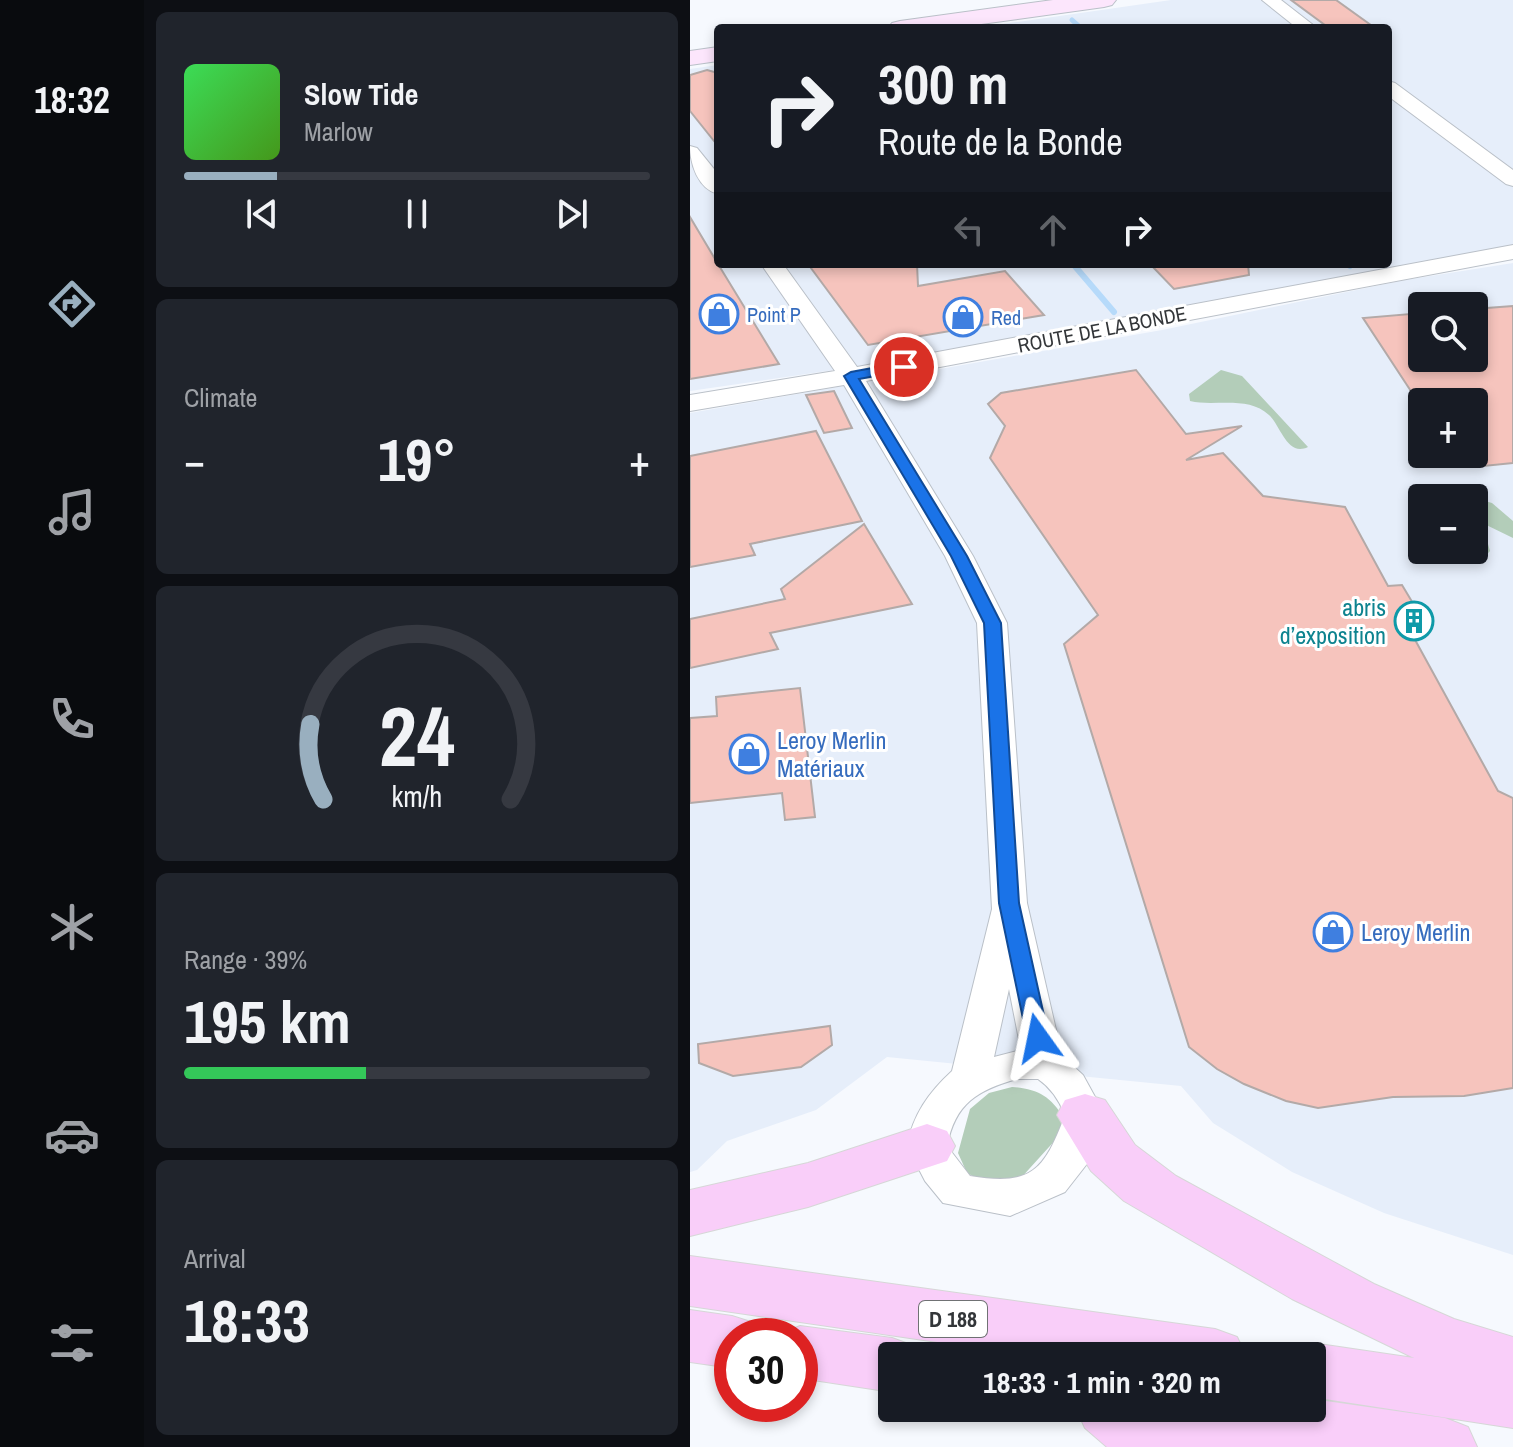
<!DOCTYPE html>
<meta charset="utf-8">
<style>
:root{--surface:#171b24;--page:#20242c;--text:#f1f3f6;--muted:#9ea1a6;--line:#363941;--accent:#99afbf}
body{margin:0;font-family:"Archivo Narrow",sans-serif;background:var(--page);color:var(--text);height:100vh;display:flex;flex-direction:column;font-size:30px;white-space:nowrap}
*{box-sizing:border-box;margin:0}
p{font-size:26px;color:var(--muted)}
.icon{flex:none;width:44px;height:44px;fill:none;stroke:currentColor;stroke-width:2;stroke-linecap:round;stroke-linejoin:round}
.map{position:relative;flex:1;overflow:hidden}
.details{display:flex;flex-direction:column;gap:12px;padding:12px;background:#0d0f14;width:546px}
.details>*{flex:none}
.guide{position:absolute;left:24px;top:24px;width:678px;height:244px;border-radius:8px;box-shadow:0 4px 12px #0003;background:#171b24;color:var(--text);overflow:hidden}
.fabs{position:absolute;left:718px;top:292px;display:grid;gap:16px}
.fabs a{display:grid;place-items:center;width:80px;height:80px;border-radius:8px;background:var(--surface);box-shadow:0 4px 12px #0003;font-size:40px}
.speed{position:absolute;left:24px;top:1318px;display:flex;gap:16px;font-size:40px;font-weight:700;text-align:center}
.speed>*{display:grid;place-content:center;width:104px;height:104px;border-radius:50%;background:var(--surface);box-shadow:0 4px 12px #0003;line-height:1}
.speed .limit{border:12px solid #d22;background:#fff;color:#111}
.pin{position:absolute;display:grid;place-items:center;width:68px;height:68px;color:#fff;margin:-34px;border:4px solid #fff;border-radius:50%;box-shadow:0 2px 8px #0007}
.me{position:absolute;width:88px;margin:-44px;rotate:348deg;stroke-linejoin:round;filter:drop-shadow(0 0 6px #0008)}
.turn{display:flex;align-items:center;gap:28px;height:168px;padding:0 32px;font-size:36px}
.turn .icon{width:104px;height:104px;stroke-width:2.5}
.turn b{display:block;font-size:56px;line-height:68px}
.lanes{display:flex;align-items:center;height:76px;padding:0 32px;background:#0003;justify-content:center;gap:40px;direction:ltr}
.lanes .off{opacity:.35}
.big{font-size:60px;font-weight:700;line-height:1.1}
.details .tile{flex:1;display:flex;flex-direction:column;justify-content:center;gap:12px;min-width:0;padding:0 28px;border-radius:12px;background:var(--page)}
.details .dial{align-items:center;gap:0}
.dial svg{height:208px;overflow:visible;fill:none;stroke:var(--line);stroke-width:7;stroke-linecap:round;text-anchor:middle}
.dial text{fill:var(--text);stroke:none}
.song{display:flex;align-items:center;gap:24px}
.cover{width:96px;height:96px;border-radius:12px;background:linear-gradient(135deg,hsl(130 70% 55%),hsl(100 70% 35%))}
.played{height:8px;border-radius:4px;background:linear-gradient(90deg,var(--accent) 20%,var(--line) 20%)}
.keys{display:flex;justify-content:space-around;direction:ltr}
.heat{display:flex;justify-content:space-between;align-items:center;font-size:44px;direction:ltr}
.charge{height:12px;border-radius:6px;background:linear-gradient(90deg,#34c759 39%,var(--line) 0)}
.trip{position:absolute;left:188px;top:1342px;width:448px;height:80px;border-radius:8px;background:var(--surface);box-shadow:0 4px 12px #0003;font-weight:700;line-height:80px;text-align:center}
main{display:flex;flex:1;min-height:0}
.tab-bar{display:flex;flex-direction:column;width:144px;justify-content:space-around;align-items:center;background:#090b0e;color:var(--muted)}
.tab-bar .icon{width:56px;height:56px}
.tab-bar .selected{color:var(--accent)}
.tab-bar b{font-size:36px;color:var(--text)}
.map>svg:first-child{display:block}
</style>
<main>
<nav class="tab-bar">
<b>18:32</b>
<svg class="icon selected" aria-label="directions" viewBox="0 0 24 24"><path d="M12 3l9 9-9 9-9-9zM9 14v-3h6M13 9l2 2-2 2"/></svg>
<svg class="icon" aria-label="music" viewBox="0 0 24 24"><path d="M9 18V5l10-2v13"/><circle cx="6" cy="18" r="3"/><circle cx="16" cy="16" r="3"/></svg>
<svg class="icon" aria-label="phone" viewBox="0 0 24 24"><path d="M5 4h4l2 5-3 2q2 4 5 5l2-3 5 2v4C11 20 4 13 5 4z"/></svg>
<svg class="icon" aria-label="climate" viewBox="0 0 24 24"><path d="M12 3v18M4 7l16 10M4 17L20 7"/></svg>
<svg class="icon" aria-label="car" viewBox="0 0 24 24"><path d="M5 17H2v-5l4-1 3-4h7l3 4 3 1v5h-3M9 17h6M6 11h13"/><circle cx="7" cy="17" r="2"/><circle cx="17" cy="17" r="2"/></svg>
<svg class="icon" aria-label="filters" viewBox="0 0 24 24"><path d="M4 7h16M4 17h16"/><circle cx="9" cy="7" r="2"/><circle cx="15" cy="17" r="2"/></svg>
</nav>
<section class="details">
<div class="tile">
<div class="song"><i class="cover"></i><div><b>Slow Tide</b><p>Marlow</p></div></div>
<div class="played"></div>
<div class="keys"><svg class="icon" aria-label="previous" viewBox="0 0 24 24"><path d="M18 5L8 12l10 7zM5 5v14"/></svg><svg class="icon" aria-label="pause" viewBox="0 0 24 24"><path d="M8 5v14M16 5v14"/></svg><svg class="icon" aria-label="next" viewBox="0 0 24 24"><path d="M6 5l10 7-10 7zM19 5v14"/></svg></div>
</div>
<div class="tile"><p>Climate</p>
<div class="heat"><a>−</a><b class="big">19°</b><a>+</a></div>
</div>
<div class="tile dial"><svg viewBox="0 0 100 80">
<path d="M14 69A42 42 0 1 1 86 69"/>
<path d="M14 69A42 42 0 0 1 9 40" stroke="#99afbf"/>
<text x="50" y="56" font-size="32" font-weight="700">24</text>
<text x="50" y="72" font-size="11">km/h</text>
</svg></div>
<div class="tile"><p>Range · 39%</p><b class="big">195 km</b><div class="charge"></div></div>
<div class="tile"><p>Arrival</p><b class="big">18:33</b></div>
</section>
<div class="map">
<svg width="823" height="1447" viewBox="0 0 823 1447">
<rect width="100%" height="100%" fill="#f6f9fe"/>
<path fill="#e6eefa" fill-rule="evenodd" d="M481,0H823V246L199,362L0,391V69L28,65V264H698V28H285Z
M823,263V1255L694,1213L602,1172L523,1123L491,1086L197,1057L126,1110L37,1141L7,1170L0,1172V413L472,330L715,280ZM732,306H784V358H732ZM732,402H784V454H732ZM732,498H784V550H732Z"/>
<path fill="#b3cdb9" d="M531,370L552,376L618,447C597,457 591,426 579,415C558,395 524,407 500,401L499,394Z
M764,492L802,503L823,521V538L784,519V498H759Z
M784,536L798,544L800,551L792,560L768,562L748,552L784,550Z
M322,1087C348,1089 360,1096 374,1118L369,1136L330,1179L294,1182L277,1173L268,1153L280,1109L299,1093Z"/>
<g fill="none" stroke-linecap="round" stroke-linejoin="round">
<path stroke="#b6dafa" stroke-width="5" d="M382,20L391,28"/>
<path stroke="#b6dafa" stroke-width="6" d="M383,264L424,312
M657,264L660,266"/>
</g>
<path fill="#f6c4bd" stroke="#b3a9a7" stroke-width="2" d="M601,0H646L685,28H639Z
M17,70L28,73V146L0,111V75Z
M0,217L28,264L89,364L0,379Z
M118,264H227L228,286L315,271L354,315L178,345Z
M460,264H558L559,275L484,289Z
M823,306V463L784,467V402H732V408L673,318L732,313V358H784V309Z
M446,370L496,434L552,426L496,460L533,453L573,496L655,507L698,586L712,585L724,605H720L733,625L718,627L808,791L823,798V1088L774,1096L703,1097L628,1108L596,1101L554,1084L527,1069L499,1047L374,644L408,615L300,458L315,426L298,404L311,393Z
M144,391L162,428L134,433L116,395Z
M126,431L172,521L60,544L65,555L0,567V456Z
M174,524L222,604L80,633L88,649L0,668V619L95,599L91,589Z
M110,688L125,817L95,820L92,793L0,803V718L27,716L26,697Z
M140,1026L142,1045L111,1067L43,1076L9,1063L8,1044Z"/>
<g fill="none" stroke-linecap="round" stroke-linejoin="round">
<defs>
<path id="street" d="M572,0H591L627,28H607Z
M698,81L705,83L823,170V186L816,184L698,96Z
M0,146L7,148L28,174V194C8,189 0,164 0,146Z
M823,245V259L176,381L283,556L317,623L337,903L372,1056L393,1075L415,1115L400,1160L375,1192L320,1216L253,1203L235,1181L217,1146C223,1115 238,1093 262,1071L302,909L287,623L255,556L154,385L0,411V395L145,371L71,264H93L167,367ZM319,989L331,1050L304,1057ZM327,1079H348C361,1088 369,1100 375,1115C354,1171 342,1186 280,1176L257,1146C265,1103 288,1090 327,1079Z"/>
<path id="secondary" d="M363,0H426L422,5L414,7L262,28H198L202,23L210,21Z
M28,47V61L0,65V51Z"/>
<path id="primary" d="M395,1094L415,1100L445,1145L486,1176L684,1284L764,1319L823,1337V1428L622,1397V1356H597L600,1351L622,1343L724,1358L602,1299L434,1201L401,1171L367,1115L375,1100Z
M237,1124L257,1131L265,1146L257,1161L118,1207L0,1236V1190L118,1163Z
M0,1256L525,1329L547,1337L556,1356H344L0,1306Z
M0,1310L42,1316L64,1323L70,1336H42V1368L0,1362Z
M110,1326L202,1338L224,1346L229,1356H202V1392L110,1378V1336H87Z
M622,1399L755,1418L778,1427L787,1447H417L395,1428L386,1408H622Z"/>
</defs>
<use href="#street" stroke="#bac0c8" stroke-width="2"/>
<use href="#secondary" stroke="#bac0c8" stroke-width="2"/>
<use href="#primary" stroke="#d6d7d7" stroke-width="2"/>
<use href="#street" fill="#fff" fill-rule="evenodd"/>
<use href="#secondary" fill="#fce6fc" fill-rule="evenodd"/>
<use href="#primary" fill="#f9cef9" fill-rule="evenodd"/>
</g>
<path fill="#1a73e8" stroke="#114b97" stroke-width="2" d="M214,362L219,364V370L169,379L277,556L311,623L329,903L359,1038L356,1044H340L337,1038L309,903L294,623L261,556L154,376L161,372Z"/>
<defs>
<symbol id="shop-ring" viewBox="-11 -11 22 22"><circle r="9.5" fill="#fff" stroke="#3f7fe0" stroke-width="1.5"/><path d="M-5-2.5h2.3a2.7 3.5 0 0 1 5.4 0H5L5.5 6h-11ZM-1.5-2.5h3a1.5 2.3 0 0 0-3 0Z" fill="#3f7fe0"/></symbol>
<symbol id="building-ring" viewBox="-11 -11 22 22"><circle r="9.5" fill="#fff" stroke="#0f9aa8" stroke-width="1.5"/><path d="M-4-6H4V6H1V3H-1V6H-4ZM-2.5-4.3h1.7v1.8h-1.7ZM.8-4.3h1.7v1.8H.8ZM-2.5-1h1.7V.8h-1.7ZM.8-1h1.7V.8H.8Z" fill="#0f9aa8"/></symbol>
</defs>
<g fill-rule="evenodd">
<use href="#shop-ring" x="7" y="292" width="44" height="44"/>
<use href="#shop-ring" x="251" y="295" width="44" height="44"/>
<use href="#building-ring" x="702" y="599" width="44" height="44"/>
<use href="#shop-ring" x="37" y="732" width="44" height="44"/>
<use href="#shop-ring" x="621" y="910" width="44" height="44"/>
</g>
<g text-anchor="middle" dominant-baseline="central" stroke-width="6" stroke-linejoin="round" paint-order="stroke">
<g font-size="20" fill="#366cbe" stroke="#fff" text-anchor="start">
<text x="57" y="314">Point P</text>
<text x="301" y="317">Red</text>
</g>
<g font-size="20" fill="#333639" stroke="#fff">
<text transform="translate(412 329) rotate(-11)">ROUTE DE LA BONDE</text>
</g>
<rect fill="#fff" stroke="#707274" stroke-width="2" x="229" y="1301" width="68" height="36" rx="6"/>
<g font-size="22" font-weight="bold" fill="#333639">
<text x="263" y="1319">D 188</text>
</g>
<g font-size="24" fill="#0d838f" stroke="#fff" text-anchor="end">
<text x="696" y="607">abris<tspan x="696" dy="28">d’exposition</tspan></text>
</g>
<g font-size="24" fill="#366cbe" stroke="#fff" text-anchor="start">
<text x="87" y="740">Leroy Merlin<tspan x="87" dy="28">Matériaux</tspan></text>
<text x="671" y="932">Leroy Merlin</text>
</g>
</g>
</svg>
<div class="fabs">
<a><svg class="icon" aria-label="search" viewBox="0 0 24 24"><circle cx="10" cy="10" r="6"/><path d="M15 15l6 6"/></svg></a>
<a>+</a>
<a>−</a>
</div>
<div class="speed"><div class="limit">30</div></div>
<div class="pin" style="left:214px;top:367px;background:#d93025"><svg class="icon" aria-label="arrive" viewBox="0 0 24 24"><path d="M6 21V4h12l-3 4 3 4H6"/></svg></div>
<svg class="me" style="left:348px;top:1038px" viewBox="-20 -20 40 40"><path d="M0-17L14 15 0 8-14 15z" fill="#1a73e8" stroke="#fff" stroke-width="4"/></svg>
<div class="trip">18:33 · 1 min · 320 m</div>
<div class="guide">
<div class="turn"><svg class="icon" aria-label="right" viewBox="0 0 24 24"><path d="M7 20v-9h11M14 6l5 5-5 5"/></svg><div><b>300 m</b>Route de la Bonde</div></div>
<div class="lanes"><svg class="icon off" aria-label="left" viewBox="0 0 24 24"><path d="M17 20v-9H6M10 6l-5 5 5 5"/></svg><svg class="icon off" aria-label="ahead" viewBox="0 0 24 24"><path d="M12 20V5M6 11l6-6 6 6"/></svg><svg class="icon" aria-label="right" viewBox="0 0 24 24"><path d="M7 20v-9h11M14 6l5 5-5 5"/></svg></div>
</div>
</div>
</main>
